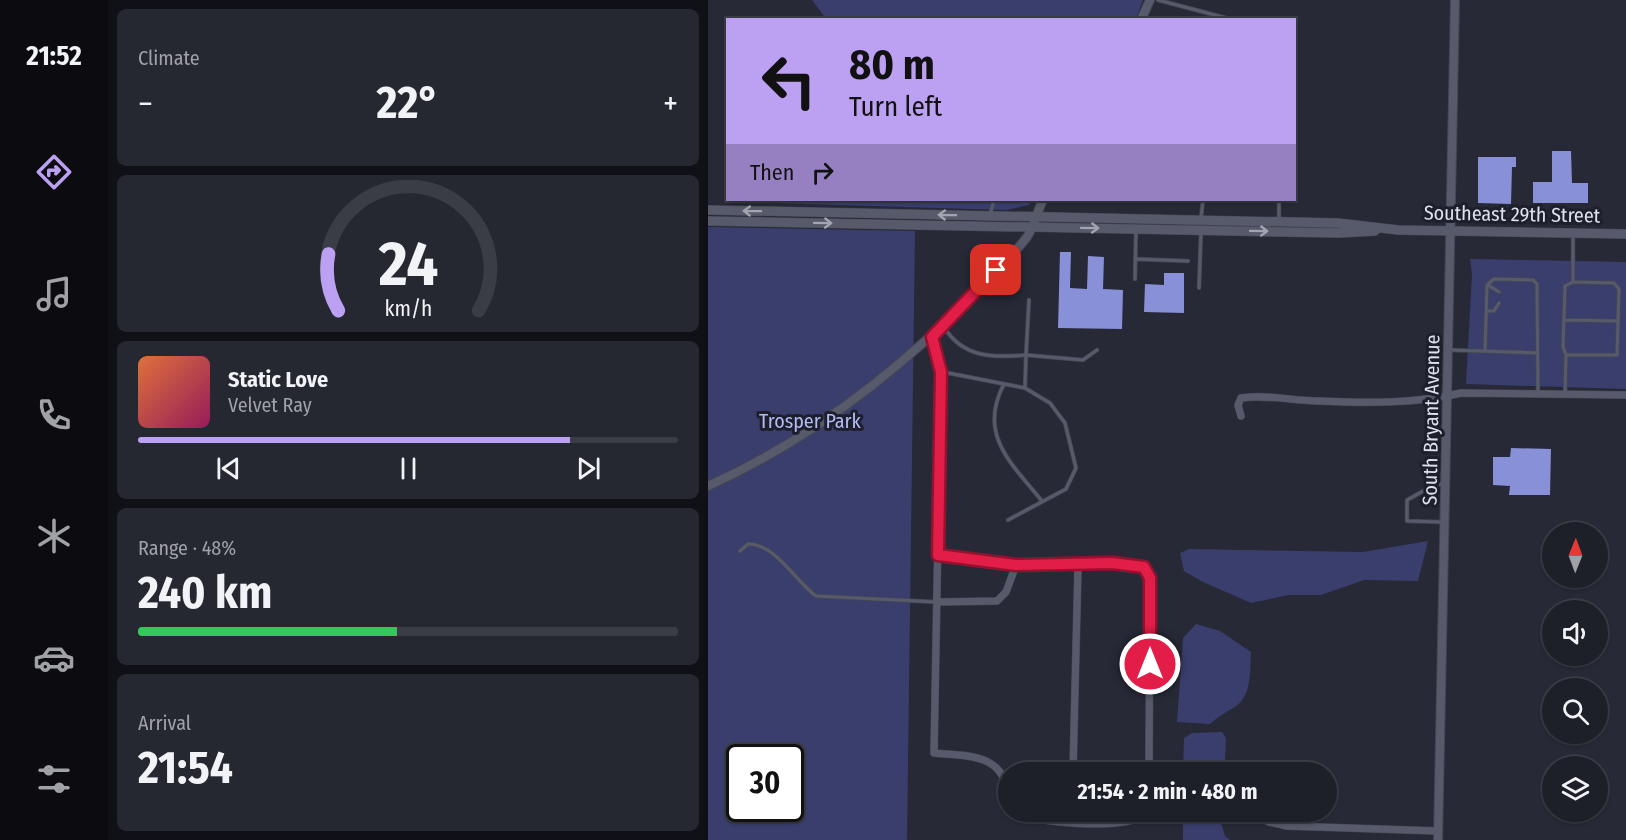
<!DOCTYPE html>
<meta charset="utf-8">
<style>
:root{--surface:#1d1f29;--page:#252731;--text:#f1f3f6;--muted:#a0a2a8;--line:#3b3d46;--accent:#bca0f2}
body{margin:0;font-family:"Fira Sans Condensed",sans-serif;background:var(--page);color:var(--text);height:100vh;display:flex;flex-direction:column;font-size:22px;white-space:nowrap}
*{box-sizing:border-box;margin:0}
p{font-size:20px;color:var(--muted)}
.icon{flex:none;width:33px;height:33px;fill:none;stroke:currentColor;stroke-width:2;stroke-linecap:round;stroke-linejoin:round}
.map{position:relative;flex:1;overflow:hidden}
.panel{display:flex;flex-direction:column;gap:9px;padding:9px;background:#101117;width:600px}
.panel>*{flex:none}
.banner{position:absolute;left:18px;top:18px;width:570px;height:183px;border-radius:0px;box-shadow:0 2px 4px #0004,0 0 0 2px var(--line);background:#bca0f2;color:#111;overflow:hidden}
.needle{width:39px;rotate:1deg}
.controls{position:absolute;left:834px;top:522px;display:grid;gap:12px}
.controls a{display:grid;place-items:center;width:66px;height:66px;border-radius:50%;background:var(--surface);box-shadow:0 2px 4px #0004,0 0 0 2px var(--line);font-size:30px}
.speed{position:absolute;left:18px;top:744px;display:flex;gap:12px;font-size:30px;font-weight:700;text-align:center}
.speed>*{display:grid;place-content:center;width:78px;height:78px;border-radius:50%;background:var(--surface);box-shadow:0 2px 4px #0004,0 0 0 2px var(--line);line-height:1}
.speed .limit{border:3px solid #111;border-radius:9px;background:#fff;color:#111}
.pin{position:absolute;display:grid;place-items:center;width:51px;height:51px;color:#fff;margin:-26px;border-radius:12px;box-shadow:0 3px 9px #0006}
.me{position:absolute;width:66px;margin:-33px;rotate:0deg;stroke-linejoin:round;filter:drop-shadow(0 0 4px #0008)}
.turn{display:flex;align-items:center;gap:21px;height:126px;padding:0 24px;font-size:27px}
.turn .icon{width:78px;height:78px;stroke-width:2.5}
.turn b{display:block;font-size:42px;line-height:51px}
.then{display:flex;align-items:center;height:57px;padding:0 24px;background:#0003;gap:12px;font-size:22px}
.big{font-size:45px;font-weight:700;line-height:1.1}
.panel .tile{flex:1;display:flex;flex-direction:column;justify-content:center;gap:9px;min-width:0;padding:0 21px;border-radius:9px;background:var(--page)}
.panel .dial{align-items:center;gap:0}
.dial svg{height:156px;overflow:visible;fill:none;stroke:var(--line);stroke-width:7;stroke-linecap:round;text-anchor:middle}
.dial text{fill:var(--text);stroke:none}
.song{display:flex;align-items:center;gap:18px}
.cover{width:72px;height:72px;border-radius:9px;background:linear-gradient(135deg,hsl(20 70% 55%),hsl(330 70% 35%))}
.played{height:6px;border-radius:3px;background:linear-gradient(90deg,var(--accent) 80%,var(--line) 80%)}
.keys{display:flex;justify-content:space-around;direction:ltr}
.heat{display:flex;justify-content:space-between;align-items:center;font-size:33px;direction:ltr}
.charge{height:9px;border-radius:4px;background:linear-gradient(90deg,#34c759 48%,var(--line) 0)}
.trip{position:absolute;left:290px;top:762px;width:339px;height:60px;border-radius:30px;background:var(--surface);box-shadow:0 2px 4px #0004,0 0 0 2px var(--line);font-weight:700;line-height:60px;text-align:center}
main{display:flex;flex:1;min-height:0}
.menu{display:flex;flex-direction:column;width:108px;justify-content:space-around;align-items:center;background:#0c0c10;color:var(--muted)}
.menu .icon{width:42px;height:42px}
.menu .active{color:var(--accent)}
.menu b{font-size:27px;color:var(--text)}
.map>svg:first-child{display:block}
</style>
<main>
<nav class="menu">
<b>21:52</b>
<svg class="icon active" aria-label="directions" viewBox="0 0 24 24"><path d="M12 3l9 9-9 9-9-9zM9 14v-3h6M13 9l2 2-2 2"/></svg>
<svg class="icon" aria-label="music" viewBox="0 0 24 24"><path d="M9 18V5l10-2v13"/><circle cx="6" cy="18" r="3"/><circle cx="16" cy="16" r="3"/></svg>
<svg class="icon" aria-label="phone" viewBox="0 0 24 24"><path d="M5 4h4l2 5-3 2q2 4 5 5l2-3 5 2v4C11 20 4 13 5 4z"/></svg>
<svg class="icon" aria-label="climate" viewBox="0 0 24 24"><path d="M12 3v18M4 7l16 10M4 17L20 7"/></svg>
<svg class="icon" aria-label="car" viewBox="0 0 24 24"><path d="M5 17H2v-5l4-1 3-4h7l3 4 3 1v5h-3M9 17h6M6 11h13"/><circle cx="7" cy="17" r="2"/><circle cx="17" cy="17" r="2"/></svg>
<svg class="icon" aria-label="filters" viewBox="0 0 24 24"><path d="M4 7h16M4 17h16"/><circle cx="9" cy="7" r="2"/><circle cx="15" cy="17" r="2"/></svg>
</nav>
<section class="panel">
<div class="tile"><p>Climate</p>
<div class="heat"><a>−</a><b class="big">22°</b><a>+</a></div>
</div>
<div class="tile dial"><svg viewBox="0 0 100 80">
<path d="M14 69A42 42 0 1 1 86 69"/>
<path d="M14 69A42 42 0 0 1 9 40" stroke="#bca0f2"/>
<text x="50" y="56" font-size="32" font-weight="700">24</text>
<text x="50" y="72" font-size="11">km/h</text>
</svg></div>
<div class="tile">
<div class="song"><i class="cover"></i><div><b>Static Love</b><p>Velvet Ray</p></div></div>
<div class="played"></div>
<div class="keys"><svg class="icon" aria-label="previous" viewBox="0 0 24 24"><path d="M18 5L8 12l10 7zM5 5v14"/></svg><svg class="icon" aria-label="pause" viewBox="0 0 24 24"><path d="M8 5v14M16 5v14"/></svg><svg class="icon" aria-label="next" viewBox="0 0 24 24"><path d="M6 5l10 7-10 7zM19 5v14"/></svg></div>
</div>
<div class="tile"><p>Range · 48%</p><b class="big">240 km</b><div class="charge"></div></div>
<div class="tile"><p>Arrival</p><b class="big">21:54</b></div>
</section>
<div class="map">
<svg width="918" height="840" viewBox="0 0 918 840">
<rect width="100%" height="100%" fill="#272937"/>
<path fill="#3a3e6d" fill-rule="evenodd" d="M104,0H435L428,19L119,20Z
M63,200H325L321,205L298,210L64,203Z
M0,227L207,231L199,840H0ZM32,758H82V808H32Z
M762,259L918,262V389L758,384L764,274Z
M720,541L710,581L656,580L613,595H580L543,603L495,582L476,571L472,553L481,549L655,552Z
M488,624L512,631L543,652C542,670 544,696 527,707C518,712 510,717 502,724L469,722L475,638Z
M514,732L518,738L517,760L509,766V772H475L476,738L484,733Z
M475,812H510L517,836L522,840H475Z"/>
<path fill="#8890d7" d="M844,151H863L864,183H880V203H825V182H844Z
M770,157H808V167H804L803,204L770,203Z
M352,252H363L362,288L379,289L380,256L396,257L395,289L415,290L414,329L350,328Z
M456,273H476V313L436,312L437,284L456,285Z
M803,448L843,449L842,495H801L802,486L785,485V457H802Z"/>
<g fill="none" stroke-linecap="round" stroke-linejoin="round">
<defs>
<path id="service" d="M450,0L526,20
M282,215L286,200
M493,218L495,200
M571,220V200
M427,259L480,261
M427,279L428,229
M865,282L857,286L855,347L858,355H909L911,289L906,283L865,282V235
M780,285L791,292
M491,288L493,232
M321,300L318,355L375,360L389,350
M779,311H786L791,303
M856,320L910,321
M742,350L829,353
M777,351L779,285L786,279L825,280L829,284L830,393
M235,372L317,388L318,355C285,358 255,358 236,327
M296,384C269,435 304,464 334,501
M857,395L858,355
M300,520L358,489L368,468L357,423L342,403L317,388
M734,522L699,521V500L728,484H737
M32,551L40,544C68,544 87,581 108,596L229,602"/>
<path id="minor" d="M224,337L233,372L226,753C259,756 295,753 300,794
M533,416L530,405L533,398C559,394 585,401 611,401C657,403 708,404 753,393L918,395
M230,555L308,565L403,563L436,567L442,578L441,772
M229,602L289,601L298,592L308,565
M365,772L370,566
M307,812C331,824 406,828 431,818L434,812
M541,812L561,822L579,826L730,831
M364,821V812"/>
<path id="tertiary" d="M433,20L442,0
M0,486C102,440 191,371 269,291C285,273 305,256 319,237C326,227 329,211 335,200
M730,840L747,0"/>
<path id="secondary" d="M0,210L630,223L690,230L918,234
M0,221L631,233L667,231"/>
</defs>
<use href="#service" stroke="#464753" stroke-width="4.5"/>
<use href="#minor" stroke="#464753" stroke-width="8"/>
<use href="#tertiary" stroke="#464753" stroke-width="10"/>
<use href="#secondary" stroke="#464753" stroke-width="10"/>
<use href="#service" stroke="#575a6a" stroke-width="3"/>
<use href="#minor" stroke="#575a6a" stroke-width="7"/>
<use href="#tertiary" stroke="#575a6a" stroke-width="8"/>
<use href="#secondary" stroke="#575a6a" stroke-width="9"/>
</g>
<defs><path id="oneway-shaft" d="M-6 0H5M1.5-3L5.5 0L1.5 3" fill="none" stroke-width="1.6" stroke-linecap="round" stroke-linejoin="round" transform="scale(1.5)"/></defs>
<g stroke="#a2a4b0">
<use href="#oneway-shaft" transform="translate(44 211) rotate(-179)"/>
<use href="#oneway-shaft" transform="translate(239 215) rotate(-179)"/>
<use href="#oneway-shaft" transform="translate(115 223) rotate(1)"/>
<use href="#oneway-shaft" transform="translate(382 228) rotate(1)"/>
<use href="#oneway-shaft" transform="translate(551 231) rotate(1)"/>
</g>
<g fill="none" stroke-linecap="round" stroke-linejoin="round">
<defs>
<path id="route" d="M288,270L224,337L233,372L230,555L308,565L404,563L436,567L442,578V664"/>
</defs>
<use href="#route" stroke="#92132f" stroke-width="15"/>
<use href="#route" stroke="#e11d48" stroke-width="10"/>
</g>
<g text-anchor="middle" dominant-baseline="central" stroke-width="6" stroke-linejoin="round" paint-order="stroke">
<g font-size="20" fill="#dfe1ea" stroke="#1d1f2d">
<text transform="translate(804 214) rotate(1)">Southeast 29th Street</text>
<text transform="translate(723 420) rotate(-89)">South Bryant Avenue</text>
</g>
<g font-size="20" fill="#b3bbf4" stroke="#1d1f2d">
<text x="102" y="421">Trosper Park</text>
</g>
</g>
</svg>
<div class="controls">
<a><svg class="needle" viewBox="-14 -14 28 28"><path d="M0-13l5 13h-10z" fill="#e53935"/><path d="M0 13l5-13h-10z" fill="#a0a2a8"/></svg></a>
<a><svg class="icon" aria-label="sound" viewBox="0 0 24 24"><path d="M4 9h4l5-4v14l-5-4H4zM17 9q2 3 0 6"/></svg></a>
<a><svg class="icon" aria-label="search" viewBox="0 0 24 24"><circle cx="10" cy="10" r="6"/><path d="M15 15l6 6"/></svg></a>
<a><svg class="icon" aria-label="layers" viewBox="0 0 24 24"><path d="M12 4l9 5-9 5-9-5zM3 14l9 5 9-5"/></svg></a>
</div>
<div class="speed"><div class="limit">30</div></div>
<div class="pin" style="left:288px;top:270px;background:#d93025"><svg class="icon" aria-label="arrive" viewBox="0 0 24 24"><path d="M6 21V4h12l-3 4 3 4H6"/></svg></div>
<svg class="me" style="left:442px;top:664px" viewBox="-20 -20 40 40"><circle r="17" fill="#e11d48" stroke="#fff" stroke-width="3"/><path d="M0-11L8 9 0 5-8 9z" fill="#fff"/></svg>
<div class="trip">21:54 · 2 min · 480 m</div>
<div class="banner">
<div class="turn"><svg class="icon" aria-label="left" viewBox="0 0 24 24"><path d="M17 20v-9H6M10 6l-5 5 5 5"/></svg><div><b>80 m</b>Turn left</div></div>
<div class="then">Then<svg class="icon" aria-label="right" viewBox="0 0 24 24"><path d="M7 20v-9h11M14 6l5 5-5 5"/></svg></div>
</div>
</div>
</main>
